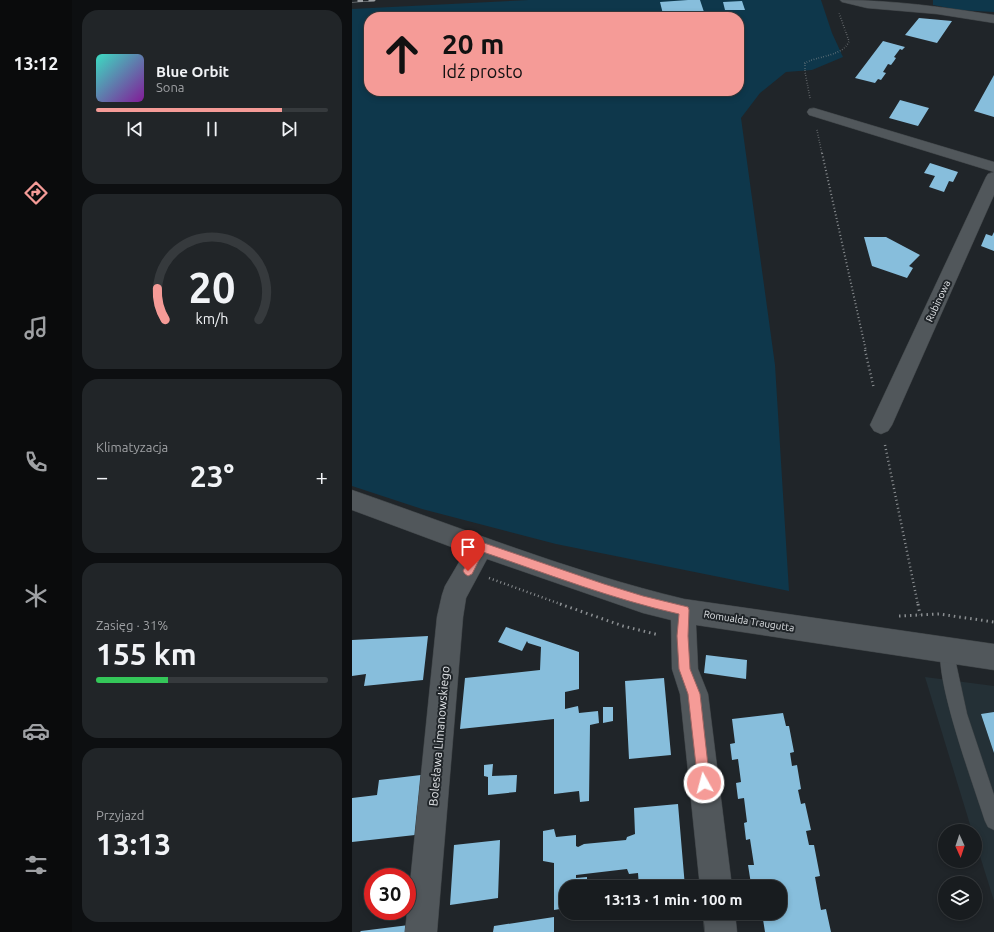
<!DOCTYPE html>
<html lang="pl">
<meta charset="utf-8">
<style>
:root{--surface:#181c1f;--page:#212528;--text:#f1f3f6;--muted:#9fa1a4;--line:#363a3d;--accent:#f59b97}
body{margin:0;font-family:Ubuntu,sans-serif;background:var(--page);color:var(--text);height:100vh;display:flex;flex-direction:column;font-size:15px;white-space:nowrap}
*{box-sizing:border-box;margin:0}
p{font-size:13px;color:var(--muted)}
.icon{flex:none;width:22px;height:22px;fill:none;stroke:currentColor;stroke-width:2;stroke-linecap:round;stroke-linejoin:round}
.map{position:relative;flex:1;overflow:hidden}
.sheet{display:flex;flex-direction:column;gap:10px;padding:10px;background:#0d0f11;width:280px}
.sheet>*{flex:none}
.top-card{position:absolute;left:12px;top:12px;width:380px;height:84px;border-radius:16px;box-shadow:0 2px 6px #0003,0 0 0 1px var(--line);background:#f59b97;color:#111;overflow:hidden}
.needle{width:26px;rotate:177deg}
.buttons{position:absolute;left:586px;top:824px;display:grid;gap:8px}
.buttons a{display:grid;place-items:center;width:44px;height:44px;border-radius:50%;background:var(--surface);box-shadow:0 2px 6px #0003,0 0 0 1px var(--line);font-size:20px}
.speed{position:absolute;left:12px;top:868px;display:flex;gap:8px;font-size:20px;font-weight:700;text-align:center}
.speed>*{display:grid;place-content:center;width:52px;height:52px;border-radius:50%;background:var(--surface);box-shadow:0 2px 6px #0003,0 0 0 1px var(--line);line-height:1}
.speed .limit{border:6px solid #d22;background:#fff;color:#111}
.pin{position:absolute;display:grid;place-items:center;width:34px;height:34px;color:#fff;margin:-41px -17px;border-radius:50% 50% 50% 0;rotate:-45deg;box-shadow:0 0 4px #0007}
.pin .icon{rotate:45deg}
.me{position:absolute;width:44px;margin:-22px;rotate:353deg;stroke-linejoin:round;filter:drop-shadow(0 0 3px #0008)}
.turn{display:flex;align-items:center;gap:14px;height:84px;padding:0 12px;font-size:18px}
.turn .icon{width:52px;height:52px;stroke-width:2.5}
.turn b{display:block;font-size:28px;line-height:34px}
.big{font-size:30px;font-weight:700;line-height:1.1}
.sheet .widget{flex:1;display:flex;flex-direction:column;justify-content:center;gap:6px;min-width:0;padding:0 14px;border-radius:16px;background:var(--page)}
.sheet .dial{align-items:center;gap:0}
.dial svg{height:104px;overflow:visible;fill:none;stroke:var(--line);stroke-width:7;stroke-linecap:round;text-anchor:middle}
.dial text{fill:var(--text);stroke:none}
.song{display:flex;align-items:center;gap:12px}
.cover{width:48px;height:48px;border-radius:6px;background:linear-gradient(135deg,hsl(170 70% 55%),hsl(290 70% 35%))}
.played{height:4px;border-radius:2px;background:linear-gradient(90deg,var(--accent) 80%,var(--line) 80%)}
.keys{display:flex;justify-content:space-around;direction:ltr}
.heat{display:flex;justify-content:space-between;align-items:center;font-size:22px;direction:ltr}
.charge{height:6px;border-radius:3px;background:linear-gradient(90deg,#34c759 31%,var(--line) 0)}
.trip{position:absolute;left:207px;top:880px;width:228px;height:40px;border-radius:16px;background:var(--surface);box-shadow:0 2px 6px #0003,0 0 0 1px var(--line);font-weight:700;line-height:40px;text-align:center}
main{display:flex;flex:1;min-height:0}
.menu{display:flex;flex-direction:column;width:72px;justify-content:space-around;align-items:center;background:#0a0b0c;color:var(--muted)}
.menu .icon{width:28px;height:28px}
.menu .selected{color:var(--accent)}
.menu b{font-size:18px;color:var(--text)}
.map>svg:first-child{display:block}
</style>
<main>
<nav class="menu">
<b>13:12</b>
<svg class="icon selected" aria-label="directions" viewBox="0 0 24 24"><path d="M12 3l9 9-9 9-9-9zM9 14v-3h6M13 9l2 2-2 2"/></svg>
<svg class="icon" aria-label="music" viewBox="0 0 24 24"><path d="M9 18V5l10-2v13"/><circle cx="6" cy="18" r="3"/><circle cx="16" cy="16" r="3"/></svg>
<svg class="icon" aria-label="phone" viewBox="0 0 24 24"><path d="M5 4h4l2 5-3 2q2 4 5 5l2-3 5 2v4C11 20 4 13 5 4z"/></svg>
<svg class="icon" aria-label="climate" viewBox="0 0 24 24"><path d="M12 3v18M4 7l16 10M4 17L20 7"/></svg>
<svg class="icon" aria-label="car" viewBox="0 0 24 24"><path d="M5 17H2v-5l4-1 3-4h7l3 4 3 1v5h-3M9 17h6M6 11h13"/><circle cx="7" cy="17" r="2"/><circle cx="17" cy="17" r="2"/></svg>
<svg class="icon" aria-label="filters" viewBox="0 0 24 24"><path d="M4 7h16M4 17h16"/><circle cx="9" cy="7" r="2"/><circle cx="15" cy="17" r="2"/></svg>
</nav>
<section class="sheet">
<div class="widget">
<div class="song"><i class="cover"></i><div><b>Blue Orbit</b><p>Sona</p></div></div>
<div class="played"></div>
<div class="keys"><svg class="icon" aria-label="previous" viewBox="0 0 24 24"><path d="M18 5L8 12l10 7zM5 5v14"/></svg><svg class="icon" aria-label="pause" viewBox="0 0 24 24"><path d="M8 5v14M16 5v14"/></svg><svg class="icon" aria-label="next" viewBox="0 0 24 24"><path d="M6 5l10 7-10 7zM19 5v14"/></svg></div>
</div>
<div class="widget dial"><svg viewBox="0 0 100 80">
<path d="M14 69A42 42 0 1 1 86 69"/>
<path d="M14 69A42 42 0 0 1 8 45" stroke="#f59b97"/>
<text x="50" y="56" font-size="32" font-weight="700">20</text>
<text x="50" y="72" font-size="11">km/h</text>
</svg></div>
<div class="widget"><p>Klimatyzacja</p>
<div class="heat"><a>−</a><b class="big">23°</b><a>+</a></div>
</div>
<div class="widget"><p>Zasięg · 31%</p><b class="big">155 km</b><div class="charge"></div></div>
<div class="widget"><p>Przyjazd</p><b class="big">13:13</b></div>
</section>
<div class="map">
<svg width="642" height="932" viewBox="0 0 642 932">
<rect width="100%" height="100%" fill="#202529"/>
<path fill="#243036" d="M573,677L642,686V901L623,840V831H620Z"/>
<path fill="#0e374b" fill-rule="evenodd" d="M177,0H469L480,33L491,57L460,70L434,72L408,93L389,118L423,365L437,591L204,544L70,509L0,486V9ZM17,17H387V91H17Z
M581,0H642V12L607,10L581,5Z"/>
<path fill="#87bedc" d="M336,0H348L352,12L311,14L308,2Z
M390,1L393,10H373L371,2Z
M567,18L600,21L585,43L553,35Z
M531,41L553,47L550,50L548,49L542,57L544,58L542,61L539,65L536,64L531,72L534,73L529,80L526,79L523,83L503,78Z
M642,75V117L622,111Z
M548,100L577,108L566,126L537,118Z
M578,163L606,172L601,182L597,181L592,192L577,187L583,176L572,173Z
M642,232V251L629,246L634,234L640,236Z
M512,237H534L568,255L557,266L561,268L555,278L520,266Z
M154,627L227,652V689L213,692V709L226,706L227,713L246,711L247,723L238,725L237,801L228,802L227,791L202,794V719L108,729L113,678L188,670L189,647L176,643L175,641L170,651L146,642Z
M76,636L71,680L12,686L14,674L0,676V640Z
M354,655L395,660L394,679L352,673Z
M312,678L319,755L277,759L273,681Z
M251,707H261V721L251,723Z
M642,712V753L629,714Z
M431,713L434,726H437L442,752L438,753L440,766L445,765L449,789L446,790L449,804L453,803L459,830L454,831L457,845H462L468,876L463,877L469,910L474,909L479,932H413L410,913H428V887H406V883L399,884L396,865H402L398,839L394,840L392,823L395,822L392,798L386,799L384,783L389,782L386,759L380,760L378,744L383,743L380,719Z
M141,764L140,776L165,775L164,792L136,795V777L132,776V765Z
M69,775L63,835L0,842V798L25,795L27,780Z
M326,804L333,887H287L286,873L277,874L275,869L224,875V878L235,877V887H214V908L202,910V863L191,861V831L202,829L204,837L224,835V846L226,847L232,844L274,840L275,837L283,834L282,808Z
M148,840L146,898L98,905L102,845Z
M202,917V932H141L142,926Z
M57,925L56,932H8L9,931Z"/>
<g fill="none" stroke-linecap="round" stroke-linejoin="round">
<defs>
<path id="service" d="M595,642L600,645L615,714L642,795V830L636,827L633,821C623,789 579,671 590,645Z"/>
<path id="minor" d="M488,0C540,0 591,7 642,15V23L585,14L515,8L490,2Z
M462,108L642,162V172L457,115L455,112L457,109Z
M642,172V195L540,425L536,431L529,434L522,431L518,425L634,177L636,174Z
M0,490C110,528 219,572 332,599L642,644V670L344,625L346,669L356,694L380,887H348L328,694L320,669L319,620L291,613L135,559L114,598L111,617L85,932H53L85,617L90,595L93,586L113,552L0,510Z
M351,913H383L385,932H353Z"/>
</defs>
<use href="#service" stroke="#3d4245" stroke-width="1"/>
<use href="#minor" stroke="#3d4245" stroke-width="1"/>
<path stroke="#8b8f92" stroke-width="1.5" stroke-dasharray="0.5 2" stroke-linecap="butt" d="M458,98L453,72V63C465,56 492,56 497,41L487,13
M465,130L470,154"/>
<path stroke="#8b8f92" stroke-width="2" stroke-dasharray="1 2.5" stroke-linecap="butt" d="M470,153L514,351"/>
<path stroke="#8b8f92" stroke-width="2.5" stroke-dasharray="1 3" stroke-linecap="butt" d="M513,350L522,389
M533,445L566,605
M137,578L211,605"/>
<path stroke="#8b8f92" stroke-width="3" stroke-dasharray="1.5 4" stroke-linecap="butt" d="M208,604L271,626L307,635
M566,604L568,615
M547,616L587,614L642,622"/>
<use href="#service" fill="#51575b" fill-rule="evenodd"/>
<use href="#minor" fill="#51575b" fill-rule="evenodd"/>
<defs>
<path id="rail" d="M0,1L22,0"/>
</defs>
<use href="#rail" stroke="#9b9fa2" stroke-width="3"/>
<use href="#rail" stroke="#202529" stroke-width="2" stroke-dasharray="5.5" stroke-linecap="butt"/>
</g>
<path fill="#f59b97" stroke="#9f6562" d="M129,542L252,584L291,596L336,607L337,610L336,636L338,669L348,694L358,783L356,787L352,789L348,787L346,783L336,694L327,669L325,636L327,614C260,599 196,574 131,552L120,574L116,576L113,574L111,571L125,543Z"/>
<g text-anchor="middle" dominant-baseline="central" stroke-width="4" stroke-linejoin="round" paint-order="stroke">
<g font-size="10" fill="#e2e5e8" stroke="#202529">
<text transform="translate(586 301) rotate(-65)">Rubinowa</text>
<text transform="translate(397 621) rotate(9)">Romualda Traugutta</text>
</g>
<g font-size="12" fill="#e2e5e8" stroke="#202529">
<text transform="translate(87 736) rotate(-85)">Bolesława Limanowskiego</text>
</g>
</g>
</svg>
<div class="buttons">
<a><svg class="needle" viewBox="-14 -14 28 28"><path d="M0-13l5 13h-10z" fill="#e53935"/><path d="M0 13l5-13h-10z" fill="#9fa1a4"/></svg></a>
<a><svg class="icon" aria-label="layers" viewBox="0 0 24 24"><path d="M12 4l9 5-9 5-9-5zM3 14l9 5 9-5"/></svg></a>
</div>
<div class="speed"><div class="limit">30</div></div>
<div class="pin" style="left:116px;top:571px;background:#d93025"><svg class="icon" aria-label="arrive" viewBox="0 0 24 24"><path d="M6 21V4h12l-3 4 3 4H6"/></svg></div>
<svg class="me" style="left:352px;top:783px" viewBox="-20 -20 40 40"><circle r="17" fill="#f59b97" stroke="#fff" stroke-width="3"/><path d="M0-11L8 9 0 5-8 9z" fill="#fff"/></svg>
<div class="trip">13:13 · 1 min · 100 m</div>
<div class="top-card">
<div class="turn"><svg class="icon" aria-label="ahead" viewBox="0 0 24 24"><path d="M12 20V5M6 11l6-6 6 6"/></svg><div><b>20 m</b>Idź prosto</div></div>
</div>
</div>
</main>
